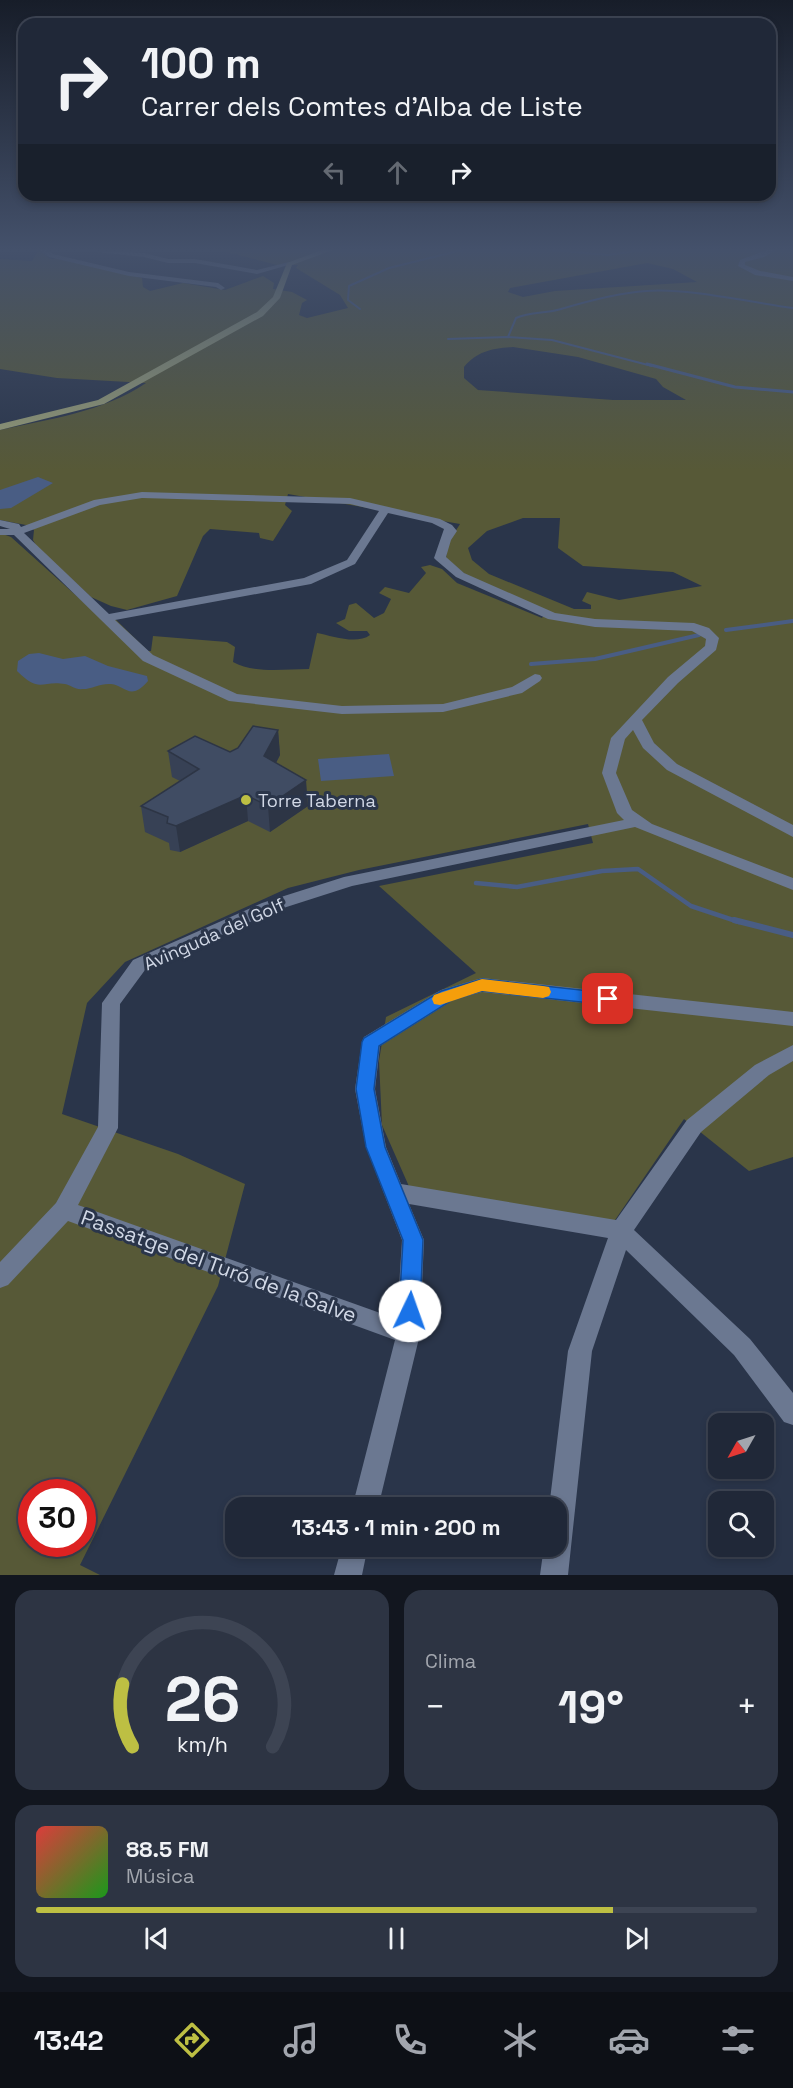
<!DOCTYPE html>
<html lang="es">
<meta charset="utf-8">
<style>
:root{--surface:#202838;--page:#2d3443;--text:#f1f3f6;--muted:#a2a6ae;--line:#3d4453;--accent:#bdbf43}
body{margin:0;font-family:"Space Grotesk",sans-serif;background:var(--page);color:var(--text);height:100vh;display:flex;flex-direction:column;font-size:22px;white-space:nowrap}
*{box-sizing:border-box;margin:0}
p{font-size:20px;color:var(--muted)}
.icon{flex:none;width:33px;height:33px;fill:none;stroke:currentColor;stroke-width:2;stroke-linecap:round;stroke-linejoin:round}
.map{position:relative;height:1575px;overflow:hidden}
.panel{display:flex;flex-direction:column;gap:15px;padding:15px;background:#12161f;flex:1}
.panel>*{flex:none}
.banner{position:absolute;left:18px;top:18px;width:758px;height:183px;border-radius:18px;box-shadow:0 3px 9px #0003,0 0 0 2px var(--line);background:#202838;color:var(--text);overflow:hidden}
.needle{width:39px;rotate:231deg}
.fabs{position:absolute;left:708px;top:1413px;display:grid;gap:12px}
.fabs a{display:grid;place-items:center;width:66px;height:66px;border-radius:12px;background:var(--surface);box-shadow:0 3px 9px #0003,0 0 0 2px var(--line);font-size:30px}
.speed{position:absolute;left:18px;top:1479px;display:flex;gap:12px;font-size:30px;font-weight:700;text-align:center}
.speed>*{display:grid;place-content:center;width:78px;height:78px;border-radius:50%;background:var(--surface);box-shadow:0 3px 9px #0003,0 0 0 2px var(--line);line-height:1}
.speed .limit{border:9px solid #d22;background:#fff;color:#111}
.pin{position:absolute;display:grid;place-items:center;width:51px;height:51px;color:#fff;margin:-26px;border-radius:12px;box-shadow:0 3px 9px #0006}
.me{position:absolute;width:66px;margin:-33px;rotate:3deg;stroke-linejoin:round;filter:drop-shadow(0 0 4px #0008)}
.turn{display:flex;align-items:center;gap:21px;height:126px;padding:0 24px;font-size:27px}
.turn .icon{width:78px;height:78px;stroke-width:2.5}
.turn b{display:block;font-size:42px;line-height:51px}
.lanes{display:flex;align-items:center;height:57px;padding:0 24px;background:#0003;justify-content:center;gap:30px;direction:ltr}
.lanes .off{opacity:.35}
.big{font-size:45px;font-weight:700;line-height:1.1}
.panel .tile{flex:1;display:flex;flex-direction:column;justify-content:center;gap:9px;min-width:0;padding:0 21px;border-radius:18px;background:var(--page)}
.panel .dial{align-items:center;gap:0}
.dial svg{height:156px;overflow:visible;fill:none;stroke:var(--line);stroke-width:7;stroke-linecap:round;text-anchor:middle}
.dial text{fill:var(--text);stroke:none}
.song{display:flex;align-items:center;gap:18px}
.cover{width:72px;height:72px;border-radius:9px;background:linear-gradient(135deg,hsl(0 70% 55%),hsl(120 70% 35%))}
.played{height:6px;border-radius:3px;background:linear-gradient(90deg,var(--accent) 80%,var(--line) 80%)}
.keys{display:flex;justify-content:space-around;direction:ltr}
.heat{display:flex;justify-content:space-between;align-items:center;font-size:33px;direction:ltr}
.panel .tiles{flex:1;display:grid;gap:15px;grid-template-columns:1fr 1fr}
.tile:last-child{grid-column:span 2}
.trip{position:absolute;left:225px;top:1497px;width:342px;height:60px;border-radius:18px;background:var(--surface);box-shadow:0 3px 9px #0003,0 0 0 2px var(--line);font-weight:700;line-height:60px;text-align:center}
.tab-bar{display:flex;height:96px;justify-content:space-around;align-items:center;background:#0d1016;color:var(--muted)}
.tab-bar .icon{width:42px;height:42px}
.tab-bar .current{color:var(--accent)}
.tab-bar b{font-size:27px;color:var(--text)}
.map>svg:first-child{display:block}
</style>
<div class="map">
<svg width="793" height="1575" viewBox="0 0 793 1575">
<rect width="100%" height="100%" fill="#2a354a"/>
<path fill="#575937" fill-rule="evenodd" d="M34,250H39L50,259H63L142,278L143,287L150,291L183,283L225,290L263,276L274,283L273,289L292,292L307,300L302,303L299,315L307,318L348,308L340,295L296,268L298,265H277L231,253L212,250H793V1157L749,1171L684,1119L613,1223L411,1191L382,1125L379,1061L386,1017L476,973L379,886L593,843L588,824L359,870L288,888L125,962L87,1003L62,1114L178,1154L245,1184L218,1286L80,1565L100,1575H0V533L11,537L101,618L111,615L148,651H151L153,636L227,642L235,647L233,662C253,674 286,669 309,669L317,633C332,636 357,645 370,635L367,631H349L336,623L345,619L349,605L356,603L374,618L384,613L391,599L379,593L385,587L409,593L426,573L421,567L430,565L442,569L457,583L542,618L547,611L466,575L446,558L448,543L460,524L288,494L285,505L292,511L273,541L260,538L259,533L210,529L203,536L177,596L127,610L111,606L91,597L37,547L33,540L34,530L26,525L0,520V430C50,419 103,412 146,383L57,378L0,369V259L32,261L37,252ZM647,263L673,269L697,282L555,291L523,297L508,292L510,288ZM513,347L578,357L656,379L663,387L686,400H613L478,390L464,378V367C477,351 493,348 513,347ZM523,518H560L558,548L583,566L673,572L702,586L619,600L587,592L582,601L591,605V609H574L489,574L472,560L468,548L487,531ZM32,1492H82V1544H32Z"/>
<path fill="#495d84" d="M38,477L53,483L11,508L0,509V490Z
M39,653L63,659L85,656L108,666L147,676L148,681C130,702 125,685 111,684C101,683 92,689 83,689C75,690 71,685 65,684C41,680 40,694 17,671L18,661L29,654Z
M389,754L394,776L321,781L318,759Z"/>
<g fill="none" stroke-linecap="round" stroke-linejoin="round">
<path stroke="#495d84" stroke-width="2" d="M551,250L608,255L643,250
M360,309L348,300L349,286L389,268L462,250
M508,337L516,318C531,311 546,314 561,309C588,301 617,293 646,291C691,288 748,302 793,308
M448,339L507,337L552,340L652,366"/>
<path stroke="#495d84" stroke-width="3" d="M647,364L735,387L793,392"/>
<path stroke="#495d84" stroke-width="4" d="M726,630L793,621
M531,664L595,659L699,635"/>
<path stroke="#495d84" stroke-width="4.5" d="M476,883L517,887L602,871L638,869L691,906L739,922"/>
<path stroke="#495d84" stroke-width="6" d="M734,920L793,935"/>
<path fill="#6b7891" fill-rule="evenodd" d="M39,250H47L53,254L129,272L218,283L225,288L221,290L216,287L129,276L49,257Z
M78,250L144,253L168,259H195L257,270L289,262L292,264L257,274L195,263H168L144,257Z
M767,250H776L764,257L745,262V265L760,271L793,277V281L755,275L738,266L740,260Z
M142,492L350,498L440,519L452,525L457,531L451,540L446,557L464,573L555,613L595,619L694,623L709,628L719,638L716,650L678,683L642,720L654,743L677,764L793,825V837L667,770L643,748L633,730L625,739L616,773L632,810L652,824L793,878V890L635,827L352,886L274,911L145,970L120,1004L118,1128L78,1205L397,1319L402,1240L366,1147L355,1089L362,1042L364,1037L441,990L482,978L793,1012V1026L482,992L453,1000L380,1046L375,1089L386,1147L401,1184L616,1220L687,1120L755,1065L793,1045V1061L769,1075L701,1132L634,1230L750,1339L793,1393V1425L784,1422L734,1355L626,1250L592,1351L568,1575H540L544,1546H556V1508H549L568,1351L608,1238L409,1204L424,1240L420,1334L378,1508H352L395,1340L68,1221L8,1285L0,1288V1262L56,1203L98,1127L102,1003L133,960L262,903L344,877L624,820L617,813L602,773L611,738L668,677L705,646L706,639L692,631L595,627L548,619L456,577L436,560L434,558L444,529L432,523L388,513L355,564L311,584L115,620L153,655L237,694L342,706L443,704L512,687L535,674L540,675L542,678L540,681L522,693L443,712L342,714L229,701L143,661L14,535H0V529H10L0,526V520L19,524L21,527L94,500ZM142,498L350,504L379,511L347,560L304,578L109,614L24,533L100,505Z
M342,1546H368L362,1575H334Z"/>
<path fill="#969c76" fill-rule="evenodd" d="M322,250H333L292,265L280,298L263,316L104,404L0,430V424L98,400L257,312L273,297L287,263Z"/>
</g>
<path fill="#374155" d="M278,730L280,755L276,763L308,806L270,832L248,821L180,852L170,850L169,843L145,832L141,806L180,781L172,777L168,751L230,752Z"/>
<path fill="#2d3545" d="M278,730L280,755L266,782L264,756Z
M306,780L308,806L270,832L268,806Z
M246,795L248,821L180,852L176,826Z"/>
<path fill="#404c63" stroke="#2d3545" stroke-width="1.5" d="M253,726L278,730L264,756L306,780L268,806L246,795L176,826L167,823L168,817L141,806L199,769L168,751L195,736L230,752L238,748Z"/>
<linearGradient id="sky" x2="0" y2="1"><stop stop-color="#171d29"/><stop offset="0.53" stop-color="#44516b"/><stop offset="1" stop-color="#44516b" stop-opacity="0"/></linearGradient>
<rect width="793" height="471" fill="url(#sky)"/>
<path fill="#1a73e8" stroke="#114b97" stroke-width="1.5" d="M482,979L608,993L614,994L617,999L614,1003L608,1005L482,991L452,1000L379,1046L374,1089L385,1147L423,1240L420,1311L417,1318L410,1321L402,1318L399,1311L403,1240L366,1147L356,1089L362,1042L364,1038L441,991Z"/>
<path fill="#f59e0b" d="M482,979L543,986L549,987L551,992L549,996L543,998L482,991L440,1005L434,1004L432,999L434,995Z"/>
<circle fill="#bdbf43" stroke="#2a354a" stroke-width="2" cx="246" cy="800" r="6"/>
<g text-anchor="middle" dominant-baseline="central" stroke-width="6" stroke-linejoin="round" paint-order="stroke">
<g font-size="18" fill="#d1d8e6" stroke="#2a354a" text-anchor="start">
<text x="258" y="800">Torre Taberna</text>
</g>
<g font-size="18" fill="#d1d8e6" stroke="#2a354a">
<text transform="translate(214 934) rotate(-24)">Avinguda del Golf</text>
</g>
<g font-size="21" fill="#d1d8e6" stroke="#2a354a">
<text transform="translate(219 1266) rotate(20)">Passatge del Turó de la Salve</text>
</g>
</g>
</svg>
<div class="fabs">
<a><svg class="needle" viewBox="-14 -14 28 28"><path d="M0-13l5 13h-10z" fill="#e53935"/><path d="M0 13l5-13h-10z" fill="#a2a6ae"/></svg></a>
<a><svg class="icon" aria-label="search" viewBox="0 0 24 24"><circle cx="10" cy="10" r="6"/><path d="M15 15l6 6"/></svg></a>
</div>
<div class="speed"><div class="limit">30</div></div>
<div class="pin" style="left:608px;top:999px;background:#d93025"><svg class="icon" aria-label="arrive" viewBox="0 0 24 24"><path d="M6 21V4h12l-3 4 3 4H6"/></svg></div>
<svg class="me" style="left:410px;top:1311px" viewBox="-20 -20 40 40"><circle r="19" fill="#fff"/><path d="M0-13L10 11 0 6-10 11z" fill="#1a73e8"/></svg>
<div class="trip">13:43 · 1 min · 200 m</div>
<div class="banner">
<div class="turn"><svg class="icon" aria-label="right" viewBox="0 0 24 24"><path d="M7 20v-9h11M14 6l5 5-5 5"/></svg><div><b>100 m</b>Carrer dels Comtes d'Alba de Liste</div></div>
<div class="lanes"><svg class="icon off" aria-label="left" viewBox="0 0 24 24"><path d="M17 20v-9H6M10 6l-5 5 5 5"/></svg><svg class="icon off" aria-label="ahead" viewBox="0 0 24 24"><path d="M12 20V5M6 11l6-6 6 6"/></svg><svg class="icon" aria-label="right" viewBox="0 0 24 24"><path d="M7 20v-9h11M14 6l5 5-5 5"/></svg></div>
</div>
</div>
<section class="panel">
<div class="tiles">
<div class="tile dial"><svg viewBox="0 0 100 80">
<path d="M14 69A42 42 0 1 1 86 69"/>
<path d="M14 69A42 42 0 0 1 9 37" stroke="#bdbf43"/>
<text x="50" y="56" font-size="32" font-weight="700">26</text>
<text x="50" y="72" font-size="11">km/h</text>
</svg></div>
<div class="tile"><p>Clima</p>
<div class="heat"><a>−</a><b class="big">19°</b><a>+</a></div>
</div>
<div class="tile">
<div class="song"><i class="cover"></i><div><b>88.5 FM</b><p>Música</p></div></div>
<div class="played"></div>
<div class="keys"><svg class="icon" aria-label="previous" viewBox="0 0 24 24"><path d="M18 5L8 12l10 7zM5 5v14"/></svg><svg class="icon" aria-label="pause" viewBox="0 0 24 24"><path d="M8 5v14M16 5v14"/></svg><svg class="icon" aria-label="next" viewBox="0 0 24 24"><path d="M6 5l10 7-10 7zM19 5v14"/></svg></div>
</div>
</div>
</section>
<nav class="tab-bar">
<b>13:42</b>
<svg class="icon current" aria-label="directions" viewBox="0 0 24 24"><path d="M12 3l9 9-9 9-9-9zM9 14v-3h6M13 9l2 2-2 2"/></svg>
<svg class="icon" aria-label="music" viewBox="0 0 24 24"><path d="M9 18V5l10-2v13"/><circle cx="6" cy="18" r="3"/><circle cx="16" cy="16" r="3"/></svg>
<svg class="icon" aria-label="phone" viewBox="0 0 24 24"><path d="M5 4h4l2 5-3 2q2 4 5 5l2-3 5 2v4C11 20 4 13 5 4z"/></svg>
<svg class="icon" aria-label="climate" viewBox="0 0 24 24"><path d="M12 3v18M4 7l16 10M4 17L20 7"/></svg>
<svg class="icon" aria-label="car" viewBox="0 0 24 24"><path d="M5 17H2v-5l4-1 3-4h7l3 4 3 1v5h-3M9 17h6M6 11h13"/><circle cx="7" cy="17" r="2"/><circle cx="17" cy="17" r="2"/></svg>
<svg class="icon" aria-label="filters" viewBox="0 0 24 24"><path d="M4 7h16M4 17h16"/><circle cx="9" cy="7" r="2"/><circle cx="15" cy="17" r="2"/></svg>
</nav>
